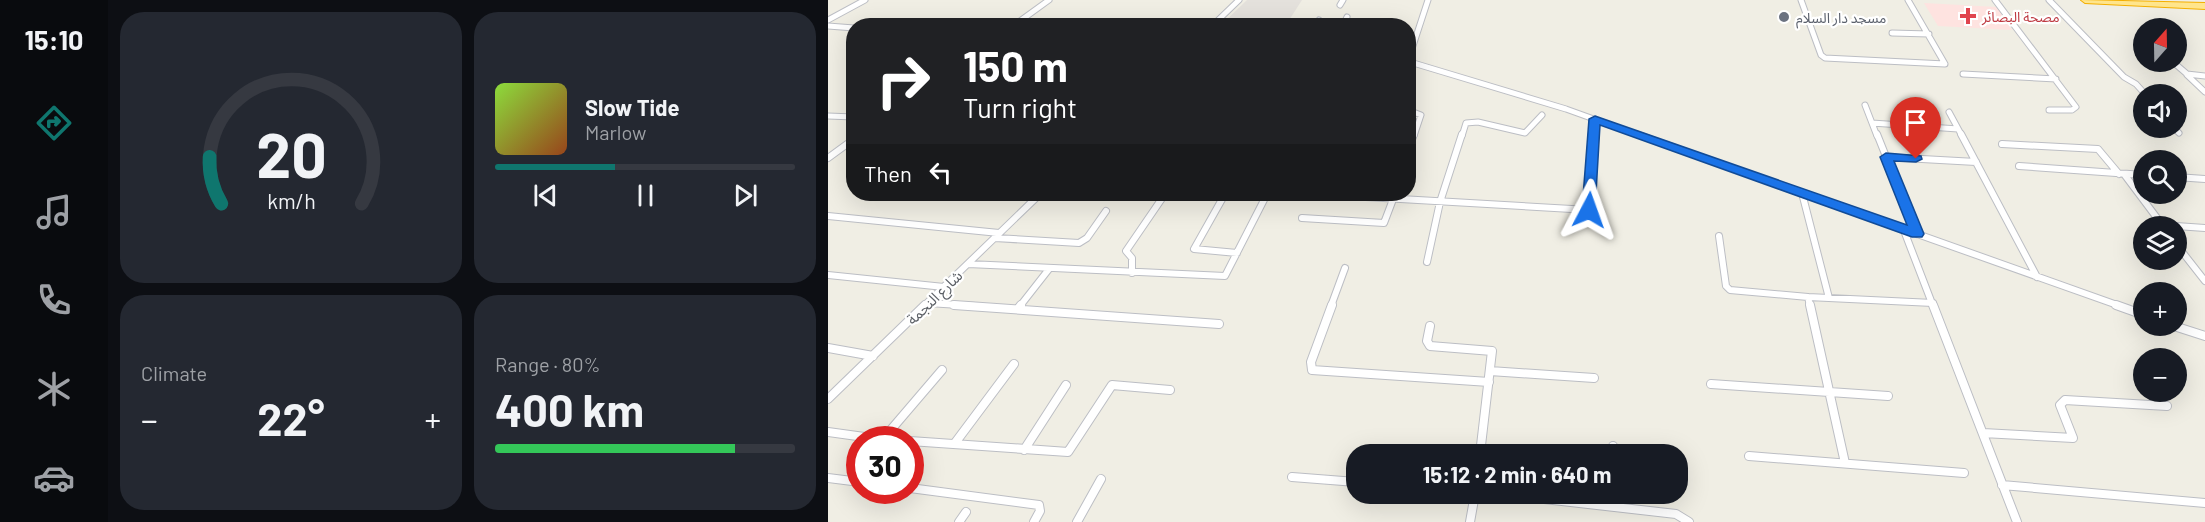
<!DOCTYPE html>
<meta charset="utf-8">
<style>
:root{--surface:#171b24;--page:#242831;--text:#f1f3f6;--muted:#9ea1a6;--line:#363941;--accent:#0f766e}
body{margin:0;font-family:Barlow,"Noto Sans Arabic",sans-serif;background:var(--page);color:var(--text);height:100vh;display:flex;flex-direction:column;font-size:22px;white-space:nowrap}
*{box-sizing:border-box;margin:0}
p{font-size:20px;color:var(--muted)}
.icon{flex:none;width:33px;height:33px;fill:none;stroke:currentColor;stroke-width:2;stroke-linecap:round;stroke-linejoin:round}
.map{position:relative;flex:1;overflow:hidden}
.side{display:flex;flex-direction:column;gap:12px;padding:12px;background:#0d0f14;width:720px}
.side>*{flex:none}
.guide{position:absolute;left:18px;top:18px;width:570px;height:183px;border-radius:24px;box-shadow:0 6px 24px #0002;background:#202124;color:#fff;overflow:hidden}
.needle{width:39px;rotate:20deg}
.buttons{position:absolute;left:1305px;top:18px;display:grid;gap:12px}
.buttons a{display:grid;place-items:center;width:54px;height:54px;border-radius:50%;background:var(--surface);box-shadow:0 6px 24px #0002;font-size:30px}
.speed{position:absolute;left:18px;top:426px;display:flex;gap:12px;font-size:30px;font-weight:700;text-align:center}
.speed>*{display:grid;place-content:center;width:78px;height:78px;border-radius:50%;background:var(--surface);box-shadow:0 6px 24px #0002;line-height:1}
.speed .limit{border:9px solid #d22;background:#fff;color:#111}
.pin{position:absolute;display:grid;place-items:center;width:51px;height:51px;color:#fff;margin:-62px -26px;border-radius:50% 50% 50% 0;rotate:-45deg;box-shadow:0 0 6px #0007}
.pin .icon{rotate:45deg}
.me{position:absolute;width:66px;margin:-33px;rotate:4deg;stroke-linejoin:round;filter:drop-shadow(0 0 4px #0008)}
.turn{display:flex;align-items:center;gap:21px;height:126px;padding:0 18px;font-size:27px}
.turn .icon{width:78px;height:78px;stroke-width:2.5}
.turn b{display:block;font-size:42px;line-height:51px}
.then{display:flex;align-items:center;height:57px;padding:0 18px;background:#0003;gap:12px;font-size:22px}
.big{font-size:45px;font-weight:700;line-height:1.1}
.side .card{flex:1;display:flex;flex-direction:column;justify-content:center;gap:9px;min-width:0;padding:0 21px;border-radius:24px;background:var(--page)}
.side .dial{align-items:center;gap:0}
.dial svg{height:156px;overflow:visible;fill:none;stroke:var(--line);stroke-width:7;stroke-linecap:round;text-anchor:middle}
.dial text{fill:var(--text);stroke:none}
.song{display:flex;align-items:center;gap:18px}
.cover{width:72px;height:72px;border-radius:9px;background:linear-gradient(135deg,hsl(90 70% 55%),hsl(20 70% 35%))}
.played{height:6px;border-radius:3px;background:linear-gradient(90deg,var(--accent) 40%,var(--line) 40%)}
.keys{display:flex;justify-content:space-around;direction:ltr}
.heat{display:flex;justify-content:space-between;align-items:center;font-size:33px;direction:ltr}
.charge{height:9px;border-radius:4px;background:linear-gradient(90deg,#34c759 80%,var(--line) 0)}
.side .tiles{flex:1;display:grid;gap:12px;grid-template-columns:repeat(2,1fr)}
.trip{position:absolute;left:518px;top:444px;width:342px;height:60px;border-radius:24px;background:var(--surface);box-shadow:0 6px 24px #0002;font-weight:700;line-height:60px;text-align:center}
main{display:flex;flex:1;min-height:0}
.tabs{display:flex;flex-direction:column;width:108px;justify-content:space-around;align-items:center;background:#090b0e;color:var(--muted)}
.tabs .icon{width:42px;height:42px}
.tabs .selected{color:var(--accent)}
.tabs b{font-size:27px;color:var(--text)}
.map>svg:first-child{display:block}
</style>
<main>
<nav class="tabs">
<b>15:10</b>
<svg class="icon selected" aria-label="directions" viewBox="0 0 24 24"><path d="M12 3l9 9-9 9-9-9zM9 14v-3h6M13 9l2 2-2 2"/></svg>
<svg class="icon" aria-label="music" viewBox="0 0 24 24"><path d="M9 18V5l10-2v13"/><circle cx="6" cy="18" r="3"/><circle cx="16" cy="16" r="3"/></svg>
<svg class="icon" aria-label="phone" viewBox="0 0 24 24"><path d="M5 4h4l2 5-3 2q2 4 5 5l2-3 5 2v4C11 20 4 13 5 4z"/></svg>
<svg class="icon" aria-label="climate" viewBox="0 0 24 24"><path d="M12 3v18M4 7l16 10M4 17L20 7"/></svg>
<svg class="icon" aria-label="car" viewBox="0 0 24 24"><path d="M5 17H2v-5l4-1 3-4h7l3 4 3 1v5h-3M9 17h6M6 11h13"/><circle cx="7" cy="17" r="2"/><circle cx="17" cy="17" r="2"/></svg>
</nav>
<section class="side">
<div class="tiles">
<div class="card dial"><svg viewBox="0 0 100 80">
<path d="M14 69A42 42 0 1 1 86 69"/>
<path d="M14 69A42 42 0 0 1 8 45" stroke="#0f766e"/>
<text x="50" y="56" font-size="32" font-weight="700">20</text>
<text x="50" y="72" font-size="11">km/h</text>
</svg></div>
<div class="card">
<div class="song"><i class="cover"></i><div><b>Slow Tide</b><p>Marlow</p></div></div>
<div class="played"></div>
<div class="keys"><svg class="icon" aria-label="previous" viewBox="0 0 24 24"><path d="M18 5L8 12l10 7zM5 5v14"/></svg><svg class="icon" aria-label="pause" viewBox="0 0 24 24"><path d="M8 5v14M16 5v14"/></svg><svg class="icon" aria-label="next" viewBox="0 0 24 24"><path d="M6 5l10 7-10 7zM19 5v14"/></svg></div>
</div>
<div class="card"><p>Climate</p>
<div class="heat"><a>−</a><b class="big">22°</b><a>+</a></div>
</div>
<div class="card"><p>Range · 80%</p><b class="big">400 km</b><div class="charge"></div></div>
</div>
</section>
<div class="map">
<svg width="1377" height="522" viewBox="0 0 1377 522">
<rect width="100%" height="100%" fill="#f0eee4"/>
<path fill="#e4e1dc" d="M419,0H474L458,25H393Z"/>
<path fill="#fee3e0" d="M1096,3L1169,7L1184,30L1110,26Z"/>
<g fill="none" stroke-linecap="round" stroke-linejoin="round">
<defs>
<path id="street-far2" d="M600,0L581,58L582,62L738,109L813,136
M973,0L993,55L997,58L1117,64L1080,0
M1167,0L1248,107L1244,110H1221
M1221,0L1296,77L1308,84L1317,94
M512,5L515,0
M0,20L37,0
M0,26L26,28
M185,26L221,0
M384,26L411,0
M488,26L491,20
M515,26L519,17
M1064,33L1101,34
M1345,62L1359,74L1377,76
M1135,74L1228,79
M1359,75L1377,92
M1037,105L1049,136
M580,110L593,115L586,136
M1121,112L1134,136
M0,116L26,117
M1044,123L1130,129
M1346,128L1351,133
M634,136L638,123L650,122L697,133L714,115
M766,136L767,119"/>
<path id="street-far1" d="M808,134L1292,306
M1049,134L1089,234
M1133,134L1209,277
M1174,144L1270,149L1291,174
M580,151L586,134
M1058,157L1148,162
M0,158L26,139
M1191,166L1316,175
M1296,174L1335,226
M1348,177L1377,179
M974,193L1001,298
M397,194L366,249L409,253
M486,194L761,210L766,134
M0,216L171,233
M474,218L556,223L567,194
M1334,225L1377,228
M1075,228L1105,306
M891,236L898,286L902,290L980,297L1105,303
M167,238L251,243L259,238L278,211
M1348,244L1377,281
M599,262L612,202L634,134
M140,264L397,276L439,194
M304,273V258L298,251L337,194
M0,275L116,287
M980,297L982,306
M100,303L147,306
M96,306L212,194
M192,306L221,269
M503,306L517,268"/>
<path id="street" d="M126,305L391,324
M504,305L483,362L484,370L661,382
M982,305L1017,463
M1105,305L1189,522
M1288,305L1316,315
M190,309L193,305
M602,326L599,341L602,346L664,351L652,454
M1346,326L1377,336
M0,348L45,356
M662,371L766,378
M883,384L1060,396
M0,399L97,305
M0,432L58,440
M1155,433L1245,438L1232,405L1237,400L1339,406
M55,439L114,370
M82,441L240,452L284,385L342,390
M127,443L186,364
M785,446V454
M196,450L238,385
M921,456L1136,473
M464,477L528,482
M0,478L32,482
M1174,485L1377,503
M82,488L211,505L212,511L206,522
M672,494L848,514L861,522
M782,505L783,494
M131,522L138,512
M249,522L273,479
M642,522L647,494"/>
<path id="highway" d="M1253,0L1377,3V9L1257,3Z"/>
</defs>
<use href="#street-far2" stroke="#bcbec4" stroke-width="7"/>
<use href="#street-far1" stroke="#bcbec4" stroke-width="8"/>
<use href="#street" stroke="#bcbec4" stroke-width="10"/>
<use href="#highway" stroke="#f4af00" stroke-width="2"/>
<use href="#street-far2" stroke="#fff" stroke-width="5"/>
<use href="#street-far1" stroke="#fff" stroke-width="6"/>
<use href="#street" stroke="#fff" stroke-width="8"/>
<use href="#highway" fill="#ffe58c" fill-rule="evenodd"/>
</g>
<path fill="#1a73e8" stroke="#114b97" stroke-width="1.5" d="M767,116L1079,225L1052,157L1058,153L1093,156L1094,159L1088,162L1066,161L1096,234L1094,237H1084L772,125L767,210L765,213H756L754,210L761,119Z"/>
<path fill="#e0444e" stroke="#fff" stroke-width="2" d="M1137 7h6v6h6v6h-6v6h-6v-6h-6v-6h6z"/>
<circle fill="#6b7280" stroke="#fff" stroke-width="2" cx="956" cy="17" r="6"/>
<g text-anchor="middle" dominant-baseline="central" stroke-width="4.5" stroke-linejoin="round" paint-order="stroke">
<g font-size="14" fill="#be3a42" stroke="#fff" text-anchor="start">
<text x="1154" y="16">مصحة البصائر</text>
</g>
<g font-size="14" fill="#5b616d" stroke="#fff" text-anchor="start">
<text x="968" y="17">مسجد دار السلام</text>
</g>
<g font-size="15" fill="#5c6066" stroke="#fff">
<text transform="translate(106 297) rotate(-44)">شارع النجمة</text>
</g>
</g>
</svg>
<div class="buttons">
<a><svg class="needle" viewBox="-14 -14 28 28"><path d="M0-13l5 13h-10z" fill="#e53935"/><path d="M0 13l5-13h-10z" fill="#9ea1a6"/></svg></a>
<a><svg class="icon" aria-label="sound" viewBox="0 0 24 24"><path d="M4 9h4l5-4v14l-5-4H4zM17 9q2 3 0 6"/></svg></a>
<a><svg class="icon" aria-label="search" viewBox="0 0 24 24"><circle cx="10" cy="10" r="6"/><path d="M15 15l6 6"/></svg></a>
<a><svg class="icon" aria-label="layers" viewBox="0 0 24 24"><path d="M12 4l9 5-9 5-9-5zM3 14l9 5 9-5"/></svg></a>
<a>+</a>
<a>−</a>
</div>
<div class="speed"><div class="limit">30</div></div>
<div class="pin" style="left:1088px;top:159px;background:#d93025"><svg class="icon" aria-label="arrive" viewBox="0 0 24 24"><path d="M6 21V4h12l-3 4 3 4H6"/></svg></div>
<svg class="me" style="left:761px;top:210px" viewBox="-20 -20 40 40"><path d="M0-17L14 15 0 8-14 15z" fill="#1a73e8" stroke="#fff" stroke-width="4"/></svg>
<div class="trip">15:12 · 2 min · 640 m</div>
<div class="guide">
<div class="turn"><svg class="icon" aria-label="right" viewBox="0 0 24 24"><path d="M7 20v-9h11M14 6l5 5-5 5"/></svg><div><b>150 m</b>Turn right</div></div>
<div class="then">Then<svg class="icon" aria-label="left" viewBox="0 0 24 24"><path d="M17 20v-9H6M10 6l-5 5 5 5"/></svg></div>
</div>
</div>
</main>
